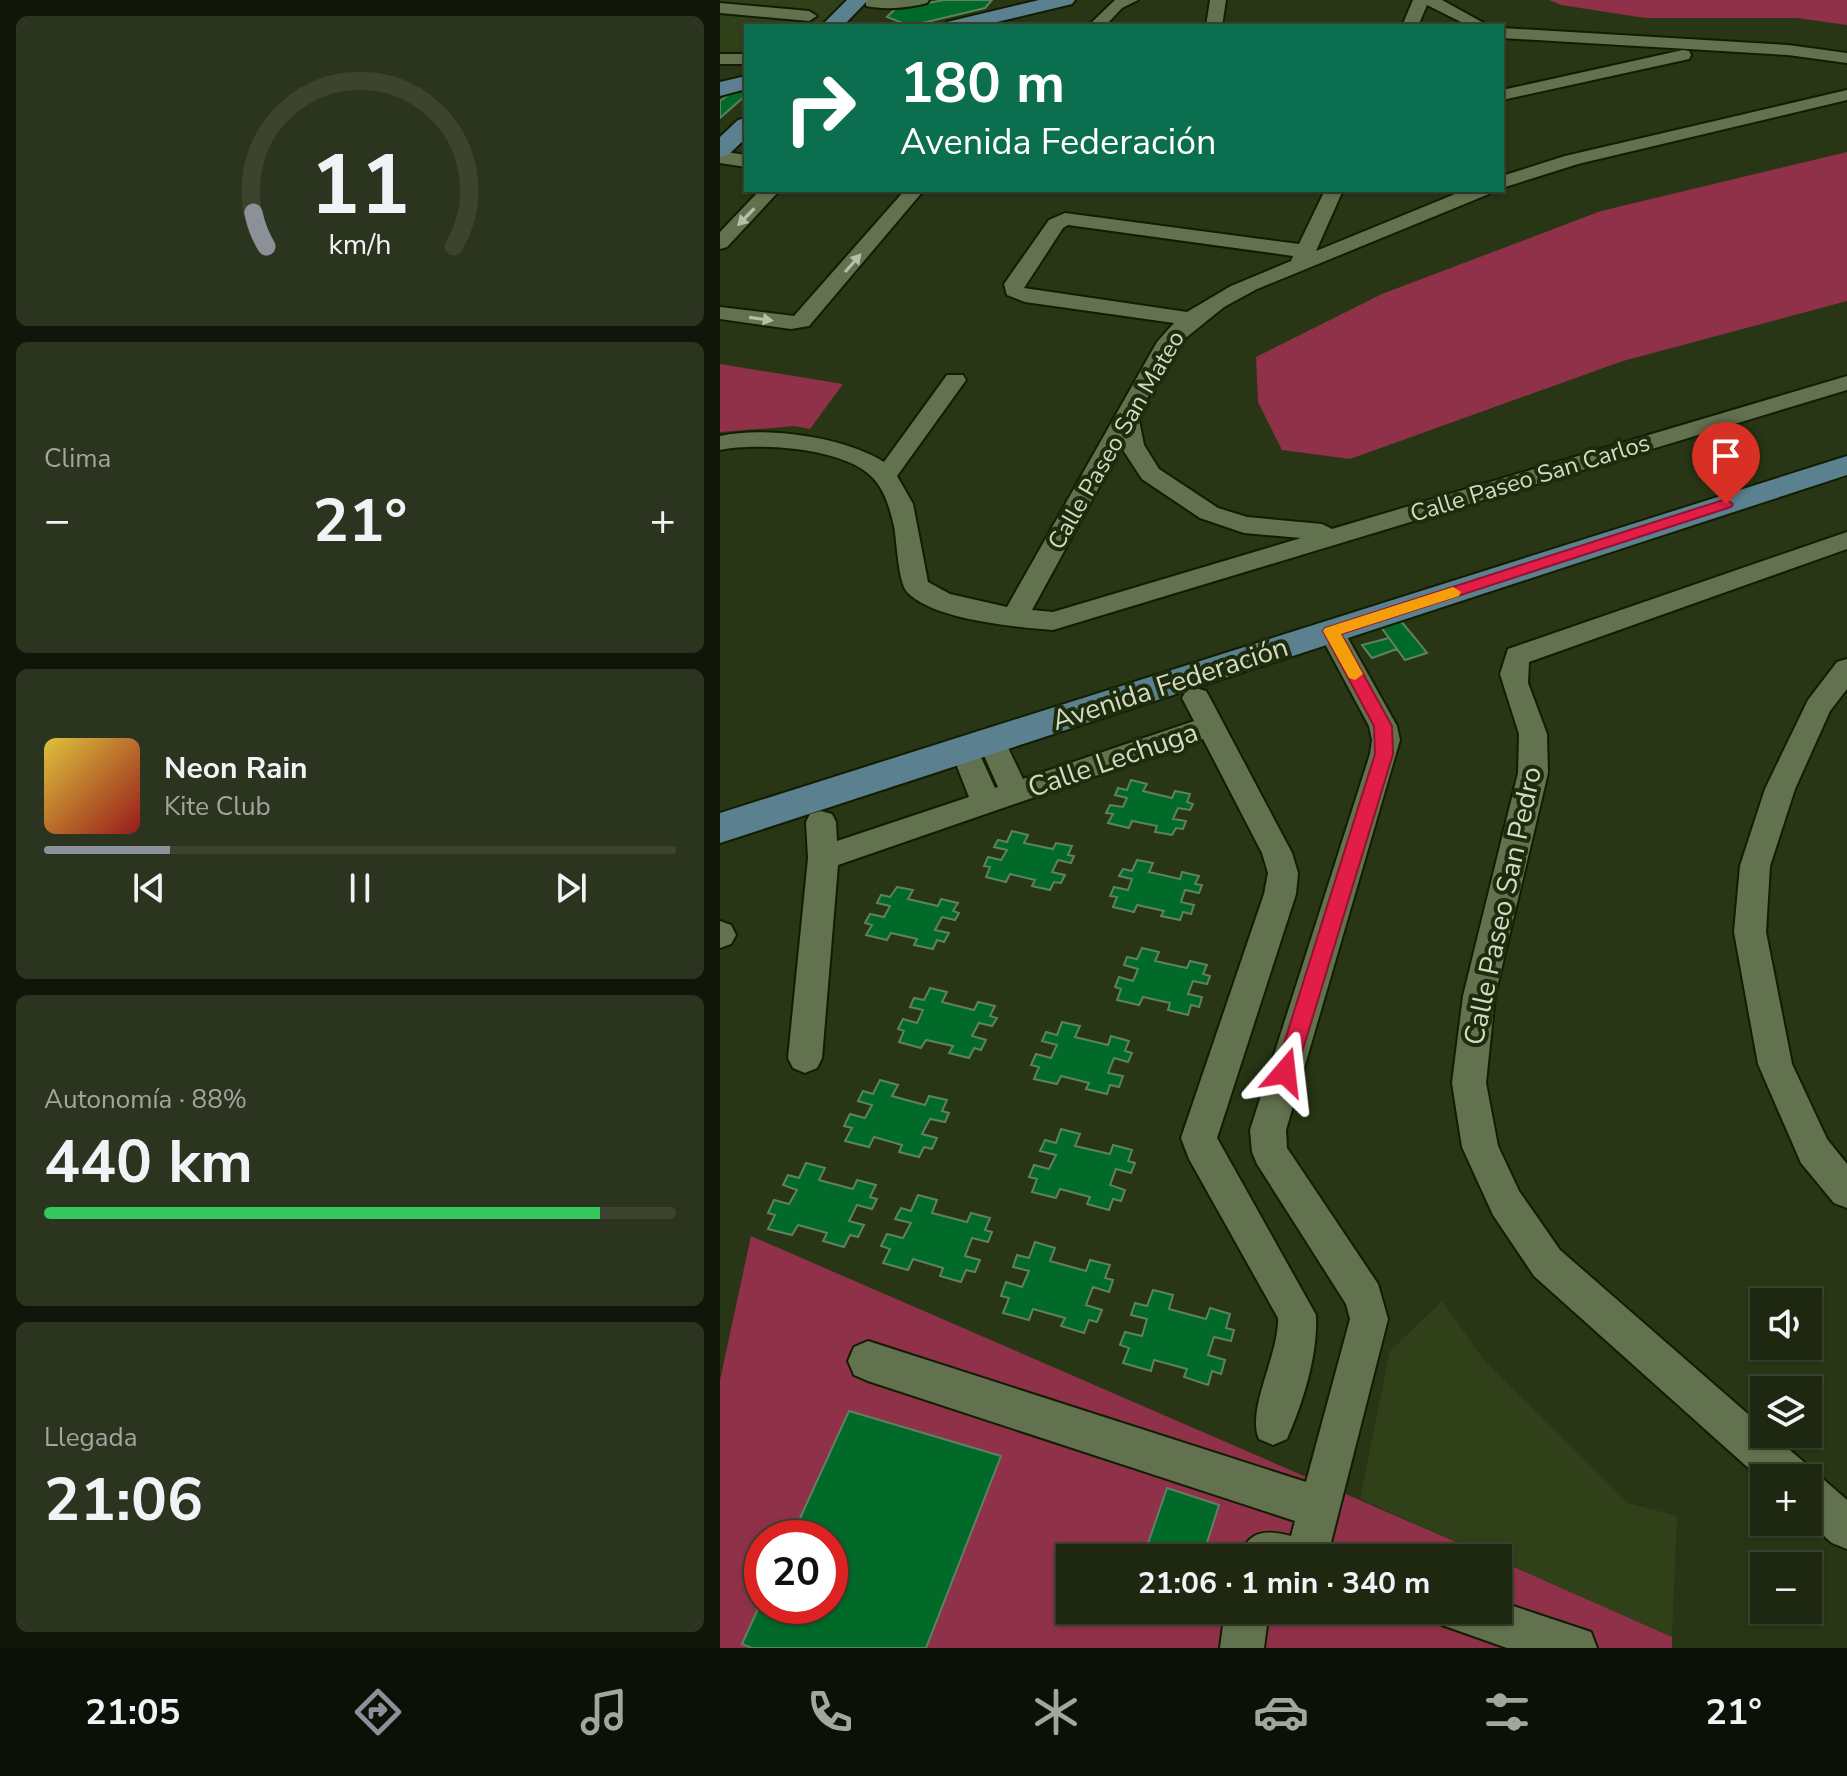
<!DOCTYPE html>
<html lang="es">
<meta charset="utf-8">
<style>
:root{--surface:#1e2810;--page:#2b341e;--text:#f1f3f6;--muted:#a1a69f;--line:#3c4430;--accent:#8c9099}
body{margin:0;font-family:"Nunito Sans",sans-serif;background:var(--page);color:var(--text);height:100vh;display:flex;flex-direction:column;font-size:30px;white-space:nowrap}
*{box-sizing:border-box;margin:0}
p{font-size:26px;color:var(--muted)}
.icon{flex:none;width:44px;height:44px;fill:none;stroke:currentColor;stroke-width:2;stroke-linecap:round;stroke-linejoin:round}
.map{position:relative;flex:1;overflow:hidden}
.side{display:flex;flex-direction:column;gap:16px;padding:16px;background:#101609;width:720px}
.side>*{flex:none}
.top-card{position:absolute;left:24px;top:24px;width:760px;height:168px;border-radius:0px;box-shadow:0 2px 6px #0004,0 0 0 2px var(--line);background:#0b6e4f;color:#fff;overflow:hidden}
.buttons{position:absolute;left:1030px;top:1288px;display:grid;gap:16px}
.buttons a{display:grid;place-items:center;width:72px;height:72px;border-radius:0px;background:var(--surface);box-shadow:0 2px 6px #0004,0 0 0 2px var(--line);font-size:40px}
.speed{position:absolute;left:24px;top:1520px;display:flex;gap:16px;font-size:40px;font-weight:700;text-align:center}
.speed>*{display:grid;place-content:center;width:104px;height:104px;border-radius:50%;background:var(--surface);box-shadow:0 2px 6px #0004,0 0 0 2px var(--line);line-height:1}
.speed .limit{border:12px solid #d22;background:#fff;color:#111}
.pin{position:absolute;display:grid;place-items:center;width:68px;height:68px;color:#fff;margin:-82px -34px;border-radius:50% 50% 50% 0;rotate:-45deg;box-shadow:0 0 8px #0007}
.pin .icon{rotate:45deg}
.me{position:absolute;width:88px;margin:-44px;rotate:17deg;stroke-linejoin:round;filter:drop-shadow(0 0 6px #0008)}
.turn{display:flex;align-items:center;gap:28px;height:168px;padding:0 24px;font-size:36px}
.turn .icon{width:104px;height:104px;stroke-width:2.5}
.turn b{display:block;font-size:56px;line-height:68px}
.big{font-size:60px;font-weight:700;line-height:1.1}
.side .widget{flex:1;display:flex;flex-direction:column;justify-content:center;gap:12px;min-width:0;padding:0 28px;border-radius:12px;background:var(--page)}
.side .dial{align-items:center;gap:0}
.dial svg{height:208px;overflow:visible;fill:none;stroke:var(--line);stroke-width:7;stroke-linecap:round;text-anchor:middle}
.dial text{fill:var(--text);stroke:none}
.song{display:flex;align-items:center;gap:24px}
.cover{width:96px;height:96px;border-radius:12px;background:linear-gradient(135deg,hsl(50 70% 55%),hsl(0 70% 35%))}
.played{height:8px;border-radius:4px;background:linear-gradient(90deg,var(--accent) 20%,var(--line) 20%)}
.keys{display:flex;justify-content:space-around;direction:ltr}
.heat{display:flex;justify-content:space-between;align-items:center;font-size:44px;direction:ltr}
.charge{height:12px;border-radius:6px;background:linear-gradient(90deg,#34c759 88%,var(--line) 0)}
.trip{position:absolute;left:336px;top:1544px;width:456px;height:80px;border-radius:0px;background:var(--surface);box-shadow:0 2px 6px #0004,0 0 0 2px var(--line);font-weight:700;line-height:80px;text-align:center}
.tabs{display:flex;height:128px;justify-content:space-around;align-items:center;background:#0c1006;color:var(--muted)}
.tabs .icon{width:56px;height:56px}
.tabs .on{color:var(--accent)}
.tabs b{font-size:36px;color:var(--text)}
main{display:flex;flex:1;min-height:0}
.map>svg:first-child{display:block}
</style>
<main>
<section class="side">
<div class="widget dial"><svg viewBox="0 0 100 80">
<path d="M14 69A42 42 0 1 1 86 69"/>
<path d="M14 69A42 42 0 0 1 9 56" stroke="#8c9099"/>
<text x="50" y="56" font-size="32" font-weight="700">11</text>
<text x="50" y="72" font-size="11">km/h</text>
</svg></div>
<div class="widget"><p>Clima</p>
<div class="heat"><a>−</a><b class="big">21°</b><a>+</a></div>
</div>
<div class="widget">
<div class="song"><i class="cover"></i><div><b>Neon Rain</b><p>Kite Club</p></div></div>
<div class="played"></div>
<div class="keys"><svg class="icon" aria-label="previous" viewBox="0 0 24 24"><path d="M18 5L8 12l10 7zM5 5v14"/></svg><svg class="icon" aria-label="pause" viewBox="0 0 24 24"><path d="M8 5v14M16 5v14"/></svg><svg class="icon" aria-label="next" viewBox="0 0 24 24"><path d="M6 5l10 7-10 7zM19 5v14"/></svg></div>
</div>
<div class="widget"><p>Autonomía · 88%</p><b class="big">440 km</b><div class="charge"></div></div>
<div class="widget"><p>Llegada</p><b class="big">21:06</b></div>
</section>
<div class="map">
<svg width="1127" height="1648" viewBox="0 0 1127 1648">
<rect width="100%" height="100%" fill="#283615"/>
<path fill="#304018" d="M0,0H129L102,26H26V58L0,57Z
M722,1301L763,1359L908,1503L957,1516L952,1637L640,1499L670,1351Z"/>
<path fill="#8e3149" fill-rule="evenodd" d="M829,0H1127V25L1077,18H925L841,5Z
M1127,152V301L903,361L630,459L562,450L538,402L536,357L662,294L881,211Z
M0,364L123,384L90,429L75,426L0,432Z
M31,1236L773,1558H350V1610H778V1560L952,1637V1648H0V1380ZM42,1538H110V1606H42Z"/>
<path fill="#016a28" stroke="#608064" stroke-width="2" d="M224,0H272L265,8L190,26L167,17L175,9Z
M17,88H26V95L0,118V101Z
M679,619L695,638L707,653L685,660L661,627Z
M669,638L677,649L652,658L642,645Z
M411,780L427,784L423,791L452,798L455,791L470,794L467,802L473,804L470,810L458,808L453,819L466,821L463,829L456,828L452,835L435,832L437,826L412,821L409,828L388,823L393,814L386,813L390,805L403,807L407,798L395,795L398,788L407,790Z
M292,831L308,835L304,843L333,849L336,843L352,846L348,855L354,856L351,863L338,860L332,872L345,875L341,883L334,882L330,890L312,886L315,880L290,874L286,882L266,877L270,867L264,866L268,857L281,860L287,850L274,847L278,840L287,842Z
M417,860L433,863L429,872L460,879L462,872L479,876L475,884L482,885L479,893L465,890L461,902L474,905L471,914L463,912L460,920L441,916L444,911L417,905L414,912L393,907L397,897L390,896L394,887L408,890L412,879L399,876L403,869L412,871Z
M177,887L193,890L188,899L218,906L221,899L238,903L233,911L239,913L235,920L222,917L215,930L229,933L224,942L217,940L213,949L194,945L197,939L171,933L167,940L146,935L152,925L145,923L150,914L164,917L170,906L157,903L161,895L170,897Z
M422,948L439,952L435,961L467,968L470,961L487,965L483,974L490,976L487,984L473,981L468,994L482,997L479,1007L471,1005L468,1015L448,1010L450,1003L423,997L419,1005L397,1000L401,989L395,987L399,977L413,981L418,969L404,965L407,957L417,959Z
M210,988L227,992L222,1002L254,1010L258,1002L275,1006L270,1016L277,1018L272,1026L259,1023L252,1036L266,1040L261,1050L254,1048L249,1058L229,1053L233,1046L206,1040L201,1048L179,1042L184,1031L178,1029L183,1019L197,1023L203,1010L190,1007L194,998L204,1000Z
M342,1022L360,1026L355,1037L388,1045L391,1036L409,1041L405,1051L412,1053L408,1062L394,1058L388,1073L403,1076L399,1087L390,1085L387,1094L366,1089L369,1083L341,1076L337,1084L314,1079L319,1067L311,1065L316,1054L331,1058L337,1045L322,1041L326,1032L337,1035Z
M160,1080L178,1085L172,1096L205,1105L209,1096L227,1100L222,1111L229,1113L225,1122L210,1119L202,1134L217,1138L212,1149L204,1147L199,1157L179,1152L182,1145L154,1137L149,1147L125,1141L132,1128L124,1126L130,1114L145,1118L152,1105L138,1101L143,1091L153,1094Z
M341,1129L360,1134L355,1146L390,1154L393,1145L412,1150L408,1161L415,1163L411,1173L396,1169L390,1185L405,1190L401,1201L393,1199L389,1210L367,1204L370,1197L340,1189L336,1198L312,1192L317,1179L309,1177L314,1165L329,1169L336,1155L320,1151L325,1140L336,1143Z
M86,1163L105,1168L99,1180L133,1189L137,1180L156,1185L150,1197L157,1199L152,1209L137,1205L129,1221L144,1225L138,1237L130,1235L124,1247L103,1241L107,1233L78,1225L72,1235L48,1229L55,1215L48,1213L54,1200L69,1204L77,1190L63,1185L68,1175L79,1178Z
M198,1195L217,1200L212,1213L247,1222L251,1213L270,1218L265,1230L272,1232L268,1242L252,1238L245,1256L260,1260L255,1272L246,1270L241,1282L220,1276L223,1268L193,1259L188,1270L163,1263L170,1249L161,1246L167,1234L183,1238L191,1223L175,1219L181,1208L191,1211Z
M315,1242L335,1248L330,1261L366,1271L370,1260L390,1265L385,1278L393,1280L389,1292L373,1287L366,1305L382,1310L377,1322L369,1320L364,1333L341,1326L345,1318L313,1309L309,1320L283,1313L289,1298L281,1296L286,1282L302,1287L309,1271L293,1267L297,1255L309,1258Z
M433,1290L453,1295L449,1309L486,1319L490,1308L510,1314L506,1328L514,1330L511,1341L494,1337L488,1355L505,1360L501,1374L492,1371L488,1385L464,1377L467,1369L434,1360L431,1371L403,1363L409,1348L400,1345L405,1332L422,1336L427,1319L411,1315L415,1303L427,1306Z
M129,1411L281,1456L206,1648H32L22,1644L42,1600V1606H110V1538H71Z
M447,1488L499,1505L482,1558H423Z"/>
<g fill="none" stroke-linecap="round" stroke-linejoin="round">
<defs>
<path id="minor" d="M146,0H209L207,3C188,8 165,10 146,6Z
M395,0H418L402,8L385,26H368Z
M490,0H506L502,26H486Z
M693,0H722L769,26H749L707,5L698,26H682Z
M0,3L89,11L97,16L89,21L0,13Z
M782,28L1068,45L1127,53V63L1068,55L782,38Z
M963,50L969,51L971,55L969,59L782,100V90Z
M0,54H26V64H0Z
M1127,90V100L858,164L782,188V176L845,156Z
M0,151L26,155V167L0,163Z
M40,190H60L7,247L0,249V232Z
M185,190H204L89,326L71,329L0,319V307L74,316Z
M605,190H623L596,251L745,190H771L769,194L537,289L504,307L457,345L418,415L424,445L439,469L498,508L527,517L602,524L612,529L1127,376V390L333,630C296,627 213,620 187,592C178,581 177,542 174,526C170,509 165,490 152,477C124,448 38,442 0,450V436C46,426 124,437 164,462L227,375H243L246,380L177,476L193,504L208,582L230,594L287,607L437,342L454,323L305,302L287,295L284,284L329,220L345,213L579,244ZM348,225L573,256L571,261L511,286L467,312L304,288L343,228ZM401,447L422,479L480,518L524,533L581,538L333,612L312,610Z
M1127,532V549L809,662L808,683L827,734L828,773L775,996L766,1083L778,1146L799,1191L840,1250L1044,1428V1434H1051L1085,1463L1089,1474L1103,1479L1127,1500V1549L1112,1543L1088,1522V1478H1044V1482L814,1276L773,1215L742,1147L732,1083L743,996L798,773L799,734L780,674L788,649Z
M611,622L620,625L624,631L677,726L680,740L566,1130L567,1148L658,1284L668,1319L607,1558H518C529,1531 544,1529 571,1536L575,1521L148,1381L134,1375L128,1361L134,1347L148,1341L586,1482L630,1319L626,1304L537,1164L532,1152L530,1130L650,754L652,740L649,726L598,631L602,625Z
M1127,659V689L1110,711L1075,789L1050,866L1046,932L1072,1064L1107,1139L1127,1164V1208L1114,1203L1081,1163L1038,1064L1014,932L1020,866L1045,789L1088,700L1117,662Z
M476,688L486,691L490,698L572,853L578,873L576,894L497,1138L596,1315C598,1355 583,1402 567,1439L553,1445L539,1439C526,1409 559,1356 558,1318L469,1159L461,1138L544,894L548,873L542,853L483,739L118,865L102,1058L97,1068L85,1073L73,1068L68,1058L88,858L86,822L90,814L101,811L112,814L116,822L117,841L249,797L231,751L235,744L245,740L255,744L275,788L278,787L258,742L262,735L272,732L282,735L303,779L474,721L462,698L466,691Z
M0,921L11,925L16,935L11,944L0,948Z
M778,1601L871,1632L877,1648H787L722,1625L715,1610H778Z
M505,1610H549L544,1648H500Z"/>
<path id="major" d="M127,0H148L123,26H101Z
M319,0H355L352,4L260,26H224L227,22Z
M26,76V89L0,96V82Z
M26,118V138L8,155L0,157V137L18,120Z
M1127,456V475L0,843V813Z"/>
</defs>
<use href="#minor" stroke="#111d00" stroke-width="4"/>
<use href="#major" stroke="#111d00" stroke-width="4"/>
<use href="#minor" fill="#62724f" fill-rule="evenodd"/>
<use href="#major" fill="#5b808f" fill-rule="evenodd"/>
</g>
<defs><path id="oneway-solid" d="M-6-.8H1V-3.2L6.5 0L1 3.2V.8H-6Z" transform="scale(2)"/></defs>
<g fill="#b5c0a9">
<use href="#oneway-solid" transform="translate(26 217) rotate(134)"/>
<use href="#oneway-solid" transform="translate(133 263) rotate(-49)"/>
<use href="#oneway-solid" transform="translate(41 319) rotate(8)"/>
</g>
<path fill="#e11d48" stroke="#92132f" stroke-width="2" d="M1006,499L1013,504L1011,507L621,634L672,726L673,754L576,1072L573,1079L565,1082L558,1079L555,1072L655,754L654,726L603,631L605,628Z"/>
<path fill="#f59e0b" d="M733,587L741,592L739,596L621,634L643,674L635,680L629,678L603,631L605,628Z"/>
<g text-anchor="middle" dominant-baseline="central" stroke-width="8" stroke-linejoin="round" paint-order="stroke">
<g font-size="24" fill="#d1dac7" stroke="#1f2c0b">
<text transform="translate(396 440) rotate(-60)">Calle Paseo San Mateo</text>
<text transform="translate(810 478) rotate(-17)">Calle Paseo San Carlos</text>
</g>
<g font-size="28" fill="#d1dac7" stroke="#1f2c0b">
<text transform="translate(450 684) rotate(-18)">Avenida Federación</text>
<text transform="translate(393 760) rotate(-19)">Calle Lechuga</text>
<text transform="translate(783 906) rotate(-78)">Calle Paseo San Pedro</text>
</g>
</g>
</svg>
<div class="buttons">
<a><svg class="icon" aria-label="sound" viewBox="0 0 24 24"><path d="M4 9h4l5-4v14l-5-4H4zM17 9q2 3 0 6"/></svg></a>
<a><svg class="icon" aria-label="layers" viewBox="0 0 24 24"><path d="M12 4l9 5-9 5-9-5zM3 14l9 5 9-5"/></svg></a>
<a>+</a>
<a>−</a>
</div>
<div class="speed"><div class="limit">20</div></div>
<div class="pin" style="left:1006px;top:504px;background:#d93025"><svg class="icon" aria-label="arrive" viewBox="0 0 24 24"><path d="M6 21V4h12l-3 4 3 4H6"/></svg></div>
<svg class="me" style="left:565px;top:1072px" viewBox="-20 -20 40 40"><path d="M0-17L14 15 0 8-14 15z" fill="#e11d48" stroke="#fff" stroke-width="4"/></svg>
<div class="trip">21:06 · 1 min · 340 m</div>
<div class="top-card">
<div class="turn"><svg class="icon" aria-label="right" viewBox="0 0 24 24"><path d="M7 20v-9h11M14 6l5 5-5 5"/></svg><div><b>180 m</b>Avenida Federación</div></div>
</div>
</div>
</main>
<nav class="tabs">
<b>21:05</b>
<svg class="icon on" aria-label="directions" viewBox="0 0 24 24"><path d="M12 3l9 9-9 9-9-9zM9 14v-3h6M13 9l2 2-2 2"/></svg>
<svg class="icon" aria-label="music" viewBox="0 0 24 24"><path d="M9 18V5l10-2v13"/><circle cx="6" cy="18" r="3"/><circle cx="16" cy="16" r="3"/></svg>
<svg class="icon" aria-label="phone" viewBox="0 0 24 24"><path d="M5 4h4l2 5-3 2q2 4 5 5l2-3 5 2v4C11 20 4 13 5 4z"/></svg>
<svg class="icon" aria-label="climate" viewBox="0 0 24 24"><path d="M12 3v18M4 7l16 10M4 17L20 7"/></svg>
<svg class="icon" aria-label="car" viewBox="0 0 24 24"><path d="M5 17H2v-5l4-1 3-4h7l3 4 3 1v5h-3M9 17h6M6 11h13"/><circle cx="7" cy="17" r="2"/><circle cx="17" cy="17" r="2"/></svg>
<svg class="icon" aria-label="filters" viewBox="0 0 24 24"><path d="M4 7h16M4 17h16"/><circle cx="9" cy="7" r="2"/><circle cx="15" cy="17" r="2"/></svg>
<b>21°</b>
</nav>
